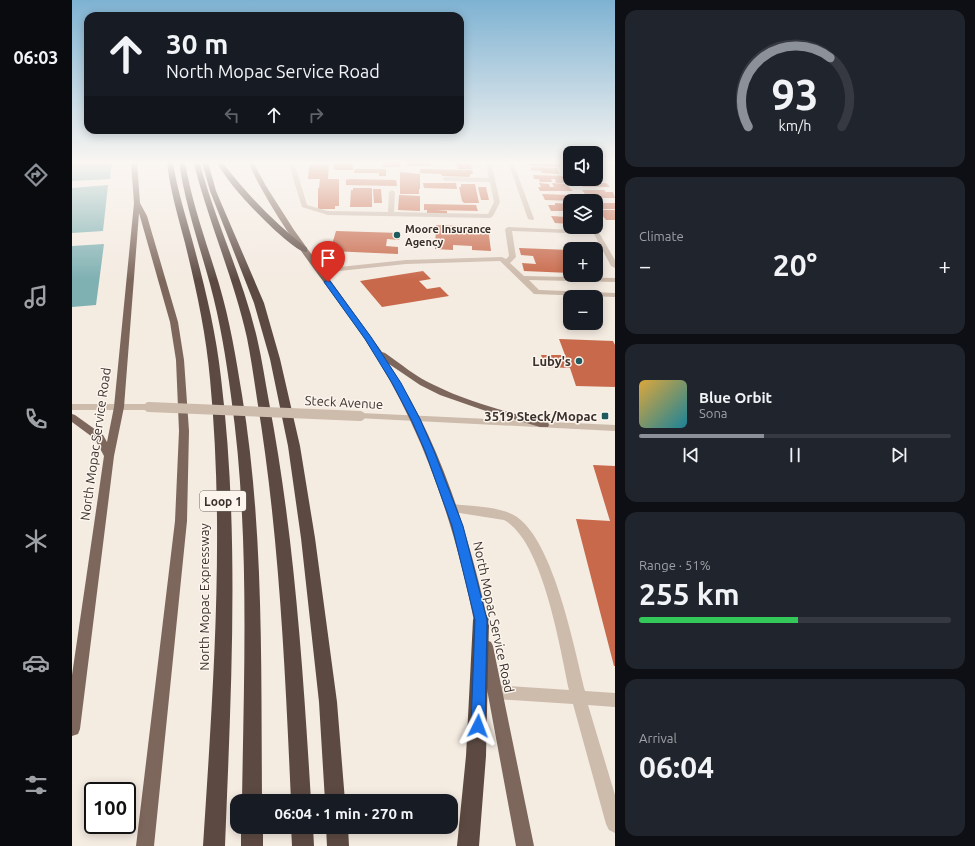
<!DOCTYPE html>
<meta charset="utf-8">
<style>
:root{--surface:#171b24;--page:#20242c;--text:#f1f3f6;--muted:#9ea1a6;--line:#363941;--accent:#8c9099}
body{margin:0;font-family:Ubuntu,sans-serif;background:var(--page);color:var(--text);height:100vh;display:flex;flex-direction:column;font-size:15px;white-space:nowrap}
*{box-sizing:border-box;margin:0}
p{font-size:13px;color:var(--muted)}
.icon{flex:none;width:22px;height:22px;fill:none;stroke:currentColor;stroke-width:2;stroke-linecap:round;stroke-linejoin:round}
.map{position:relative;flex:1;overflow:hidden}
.side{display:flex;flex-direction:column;gap:10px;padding:10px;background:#0d0f14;width:360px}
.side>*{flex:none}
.top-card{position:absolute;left:12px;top:12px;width:380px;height:122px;border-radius:12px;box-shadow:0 2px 10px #0003;background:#171b24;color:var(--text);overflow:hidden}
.tools{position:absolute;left:491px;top:146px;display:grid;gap:8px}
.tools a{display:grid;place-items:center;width:40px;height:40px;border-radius:8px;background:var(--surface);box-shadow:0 2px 10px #0003;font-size:20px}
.speed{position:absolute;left:12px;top:782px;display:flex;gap:8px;font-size:20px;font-weight:700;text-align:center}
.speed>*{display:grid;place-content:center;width:52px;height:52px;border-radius:50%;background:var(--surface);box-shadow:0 2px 10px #0003;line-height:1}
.speed .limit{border:2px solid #111;border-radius:6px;background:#fff;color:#111}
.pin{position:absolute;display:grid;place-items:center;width:34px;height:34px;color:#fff;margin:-41px -17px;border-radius:50% 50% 50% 0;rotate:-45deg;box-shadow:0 0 4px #0007}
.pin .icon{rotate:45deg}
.me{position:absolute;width:44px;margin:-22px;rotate:3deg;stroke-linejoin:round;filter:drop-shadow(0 0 3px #0008)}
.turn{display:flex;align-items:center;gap:14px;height:84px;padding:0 16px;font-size:18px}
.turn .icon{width:52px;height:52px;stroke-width:2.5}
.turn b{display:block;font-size:28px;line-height:34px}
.lanes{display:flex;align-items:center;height:38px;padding:0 16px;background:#0003;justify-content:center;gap:20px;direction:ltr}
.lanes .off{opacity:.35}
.big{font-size:30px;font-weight:700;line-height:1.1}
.side .card{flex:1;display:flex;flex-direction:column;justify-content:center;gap:6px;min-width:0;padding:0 14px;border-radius:12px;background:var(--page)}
.side .dial{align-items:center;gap:0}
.dial svg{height:104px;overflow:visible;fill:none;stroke:var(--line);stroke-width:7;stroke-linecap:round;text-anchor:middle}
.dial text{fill:var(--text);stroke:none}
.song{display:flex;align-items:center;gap:12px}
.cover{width:48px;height:48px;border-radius:6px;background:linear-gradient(135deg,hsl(40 70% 55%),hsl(190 70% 35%))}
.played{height:4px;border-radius:2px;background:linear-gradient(90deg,var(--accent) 40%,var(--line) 40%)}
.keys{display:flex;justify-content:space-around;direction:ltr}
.heat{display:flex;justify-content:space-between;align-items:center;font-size:22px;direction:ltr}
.charge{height:6px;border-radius:3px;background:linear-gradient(90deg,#34c759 51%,var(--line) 0)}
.trip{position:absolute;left:158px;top:794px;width:228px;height:40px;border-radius:12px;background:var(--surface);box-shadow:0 2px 10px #0003;font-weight:700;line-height:40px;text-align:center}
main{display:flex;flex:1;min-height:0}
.menu{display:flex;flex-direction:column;width:72px;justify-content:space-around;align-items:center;background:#090b0e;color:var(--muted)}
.menu .icon{width:28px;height:28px}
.menu .on{color:var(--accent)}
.menu b{font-size:18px;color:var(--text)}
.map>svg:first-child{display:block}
</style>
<main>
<nav class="menu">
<b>06:03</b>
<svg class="icon on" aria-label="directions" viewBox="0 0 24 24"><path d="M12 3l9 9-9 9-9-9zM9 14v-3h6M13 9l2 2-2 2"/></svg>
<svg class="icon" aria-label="music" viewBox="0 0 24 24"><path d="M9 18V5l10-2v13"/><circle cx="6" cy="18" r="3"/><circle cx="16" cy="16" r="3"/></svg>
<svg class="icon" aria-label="phone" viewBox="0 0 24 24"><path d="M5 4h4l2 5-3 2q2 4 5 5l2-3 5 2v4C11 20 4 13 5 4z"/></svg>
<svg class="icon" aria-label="climate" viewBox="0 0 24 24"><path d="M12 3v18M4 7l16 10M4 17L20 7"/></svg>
<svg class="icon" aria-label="car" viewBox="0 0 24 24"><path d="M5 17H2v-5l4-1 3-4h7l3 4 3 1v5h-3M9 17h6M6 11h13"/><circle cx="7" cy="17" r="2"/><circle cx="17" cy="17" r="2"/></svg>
<svg class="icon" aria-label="filters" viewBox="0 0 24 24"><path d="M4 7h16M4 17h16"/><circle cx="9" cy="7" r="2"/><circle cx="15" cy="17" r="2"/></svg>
</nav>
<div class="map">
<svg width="543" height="846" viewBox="0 0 543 846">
<rect width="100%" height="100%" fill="#f4ebe1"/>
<path fill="#7fb0b2" d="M15,162H40L38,179L0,181V163Z
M36,185L31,231L0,233V188Z
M32,244L24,305L0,307V246Z"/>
<path fill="#c8694b" d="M262,162H281V170H264L262,169Z
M310,162H328V166L326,167H311Z
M335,162H359V166H335Z
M383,162H398L400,169H386Z
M456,162L473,163L472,162H484L490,167L458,166Z
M237,165H257L256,179H267V206H263V209H246V188H247L248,179H236Z
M460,167L485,168L487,174L470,173L469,171L458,170Z
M283,169H314V176H307V173H282Z
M348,169L400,170L401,174H398V177L370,176L369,174L348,173Z
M328,172L348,174V189H347V194H328Z
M461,175L495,176L498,183H484L483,179H479L480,182H468L467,179H462Z
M524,177L528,183H534L538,187H511L506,179H524Z
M278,179L324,180L325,186L274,185V180Z
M351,183H384L385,189L352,188Z
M467,183L477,184L478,187H482L480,183L494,184L501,191H468L466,187H469Z
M389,184H403L407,203H392L390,201L387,187H389Z
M406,187H414L417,200H409Z
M281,188H300V207H278L279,190H281Z
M301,189H309L310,203H302Z
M510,190H532L534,192H541L543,198H516Z
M470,194L499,195L502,201L473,200Z
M327,195L348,196V211L326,210Z
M483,203L498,204V211H479L476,205H483Z
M527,203H543V209H531Z
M352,204L404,205L406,211L364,210L375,211V214L355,213V210H352Z
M526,210H543V220H534Z
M493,215H498V224L483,223L479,216L494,217Z
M364,225L416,227L419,251L400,250V246L381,245V250L363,249Z
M264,231L328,233L327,240L315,239L314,246L326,247V254L258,251Z
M447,248L498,250V273L452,271L450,263L464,264L461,256L449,255Z
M351,271L359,279L347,281L355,289L368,287L377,296L310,307L288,281Z
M487,339L541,341L543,345V387L504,386L498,368L473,367L469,355H493Z
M521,465L543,466V666H542L504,519L538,521Z"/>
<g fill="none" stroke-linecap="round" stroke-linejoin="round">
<path fill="#cdbbac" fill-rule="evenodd" d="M216,162H222L235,205L256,211L316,212L317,192L320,190L323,192L322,212L416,214L422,202L418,182L373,181L370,179L373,177L417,178L414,162H419L428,202L421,216L418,218L256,215L230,207Z
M436,162H441L462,219L461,220L456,219Z
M436,227L526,231L543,260V268L539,266L522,234L440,231L444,257L438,263L452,276L543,278V282L457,280L467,290L543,293V297L462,294L428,261L334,264L248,273L244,271L248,269L334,260L430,257L434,259L437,256L433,229Z
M0,404H77L82,407L77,410H0Z
M288,413L543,425V431L285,418L283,416L285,414Z
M379,504C397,506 429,506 445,517C482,543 502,647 513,691L543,693V707L516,705L543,795V833L537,830L534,824L501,704L423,699L418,697L415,692L418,687L423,685L497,690C488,648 471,541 432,520L375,511L373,508L375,505Z"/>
<path fill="#7d675c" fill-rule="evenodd" d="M59,162H65L68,203L75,216L106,322L112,360L117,431L115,521L82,846H64L103,521L107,431L104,360L98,322L67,213L52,407L42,456L8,729L6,734L0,736V675L32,456L23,439L0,422V414L3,415L31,435L35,442L42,407L62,203Z
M177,162H181L194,186L222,230L310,352L313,353C329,364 344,377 362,385C398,403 437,412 476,423L477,425L476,427H468L411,410L368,395L348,385L317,364C369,443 397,535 417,626L415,630L410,632L405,630L403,626C383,524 350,425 292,338C261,292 225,250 197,202C190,189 181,175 177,162Z
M414,640L419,642L421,646L462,846H444L407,646L409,642Z"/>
<path fill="#5c4a42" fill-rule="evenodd" d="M95,162H101C105,190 114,216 121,243C133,287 144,332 149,378C168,532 159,692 153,846H131C141,691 153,534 138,379C134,333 124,288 113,243C106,216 98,190 95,162Z
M107,162H113C120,204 135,244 147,284C158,321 164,358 170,395C192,528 189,667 190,801H170C172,667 178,530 159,396C154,358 148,321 138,284C127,244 113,204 107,162Z
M125,162L128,164C144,223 171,278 185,338C190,359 193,381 197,402C222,534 231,667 239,801H219C213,667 207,532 185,399C182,379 179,358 175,338C162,279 137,223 122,164Z
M130,162H136L144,191L192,303L208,359L228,446L243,538L265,702L273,801H253L247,702L229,538L216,446L198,359L182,303L138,191Z
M144,162H150C175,194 202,223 235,248V252C223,254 175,203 166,192C158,183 151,172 144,162Z
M409,613L415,615L417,620L414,756L407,846H385L394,756L401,620L403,615Z
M169,827H191V846H169Z
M219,827H241L242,846H220Z
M254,827H276L277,846H255Z"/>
<path stroke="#cdbbac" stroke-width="10" d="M77,407L288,416"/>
</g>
<linearGradient id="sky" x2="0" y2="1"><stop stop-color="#7eb2d2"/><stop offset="0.58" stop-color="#faf6f2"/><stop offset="1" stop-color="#faf6f2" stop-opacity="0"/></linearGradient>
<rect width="543" height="280" fill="url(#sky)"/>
<path fill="#1a73e8" stroke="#114b97" d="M253,281H258L299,337L329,383L348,419L362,451L391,526L415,620L413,726L411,731L406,733L401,731L399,726L403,620L380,526L353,451L339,419L320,383L293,339L252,282Z"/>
<g fill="#1f5a5e" stroke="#fbf5ee" stroke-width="1.5">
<circle cx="325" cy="235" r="4"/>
<circle cx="507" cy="361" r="4"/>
<rect x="529" y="412" width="8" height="8" rx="2"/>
</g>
<g text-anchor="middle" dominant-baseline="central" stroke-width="3" stroke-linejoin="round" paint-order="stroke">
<g font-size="11" font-weight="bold" fill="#3b302b" stroke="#fbf5ee" text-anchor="start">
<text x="333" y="229">Moore Insurance<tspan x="333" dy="13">Agency</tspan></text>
</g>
<rect fill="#fbf5ee" stroke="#756b66" stroke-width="1" x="128" y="491" width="46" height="20" rx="3"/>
<g font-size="12" font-weight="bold" fill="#3b302b">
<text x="151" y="501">Loop 1</text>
</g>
<g font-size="13" font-weight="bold" fill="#3b302b" stroke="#fbf5ee" text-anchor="end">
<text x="499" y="361">Luby's</text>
<text x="525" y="416">3519 Steck/Mopac</text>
</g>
<g font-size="13" fill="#3b302b" stroke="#fbf5ee">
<text transform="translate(272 402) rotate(3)">Steck Avenue</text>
<text transform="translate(23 444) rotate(-82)">North Mopac Service Road</text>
<text transform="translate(132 597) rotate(-90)">North Mopac Expressway</text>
<text transform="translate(422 617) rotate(78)">North Mopac Service Road</text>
</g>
</g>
</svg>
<div class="tools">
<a><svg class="icon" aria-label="sound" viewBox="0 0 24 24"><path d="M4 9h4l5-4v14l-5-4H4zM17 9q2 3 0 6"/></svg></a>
<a><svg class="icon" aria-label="layers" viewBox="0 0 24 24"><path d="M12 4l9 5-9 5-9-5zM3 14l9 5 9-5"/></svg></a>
<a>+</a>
<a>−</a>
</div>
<div class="speed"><div class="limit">100</div></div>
<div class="pin" style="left:256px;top:282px;background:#d93025"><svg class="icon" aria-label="arrive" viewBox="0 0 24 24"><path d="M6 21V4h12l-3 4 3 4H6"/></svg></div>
<svg class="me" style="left:406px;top:726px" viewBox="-20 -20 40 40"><path d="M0-17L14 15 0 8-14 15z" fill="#1a73e8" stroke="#fff" stroke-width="4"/></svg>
<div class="trip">06:04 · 1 min · 270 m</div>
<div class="top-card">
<div class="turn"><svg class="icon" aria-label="ahead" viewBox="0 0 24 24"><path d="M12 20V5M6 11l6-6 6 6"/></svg><div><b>30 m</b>North Mopac Service Road</div></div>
<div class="lanes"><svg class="icon off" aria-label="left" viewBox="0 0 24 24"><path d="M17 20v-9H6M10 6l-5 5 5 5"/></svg><svg class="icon" aria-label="ahead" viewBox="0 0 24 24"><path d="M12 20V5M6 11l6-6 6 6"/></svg><svg class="icon off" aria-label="right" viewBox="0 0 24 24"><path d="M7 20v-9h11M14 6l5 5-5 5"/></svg></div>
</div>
</div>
<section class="side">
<div class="card dial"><svg viewBox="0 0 100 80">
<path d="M14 69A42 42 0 1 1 86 69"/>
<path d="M14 69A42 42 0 0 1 77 16" stroke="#8c9099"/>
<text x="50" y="56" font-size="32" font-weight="700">93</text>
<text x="50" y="72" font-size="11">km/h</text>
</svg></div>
<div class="card"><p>Climate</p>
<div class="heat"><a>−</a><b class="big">20°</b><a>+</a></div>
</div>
<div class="card">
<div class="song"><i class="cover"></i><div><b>Blue Orbit</b><p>Sona</p></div></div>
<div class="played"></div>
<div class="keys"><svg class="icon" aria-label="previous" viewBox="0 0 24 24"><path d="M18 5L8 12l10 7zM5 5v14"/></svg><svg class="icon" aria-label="pause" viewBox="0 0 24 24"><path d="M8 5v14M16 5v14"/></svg><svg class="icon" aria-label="next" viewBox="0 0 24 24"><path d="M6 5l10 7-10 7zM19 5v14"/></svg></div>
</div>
<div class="card"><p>Range · 51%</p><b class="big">255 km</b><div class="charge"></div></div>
<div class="card"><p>Arrival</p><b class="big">06:04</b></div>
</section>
</main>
